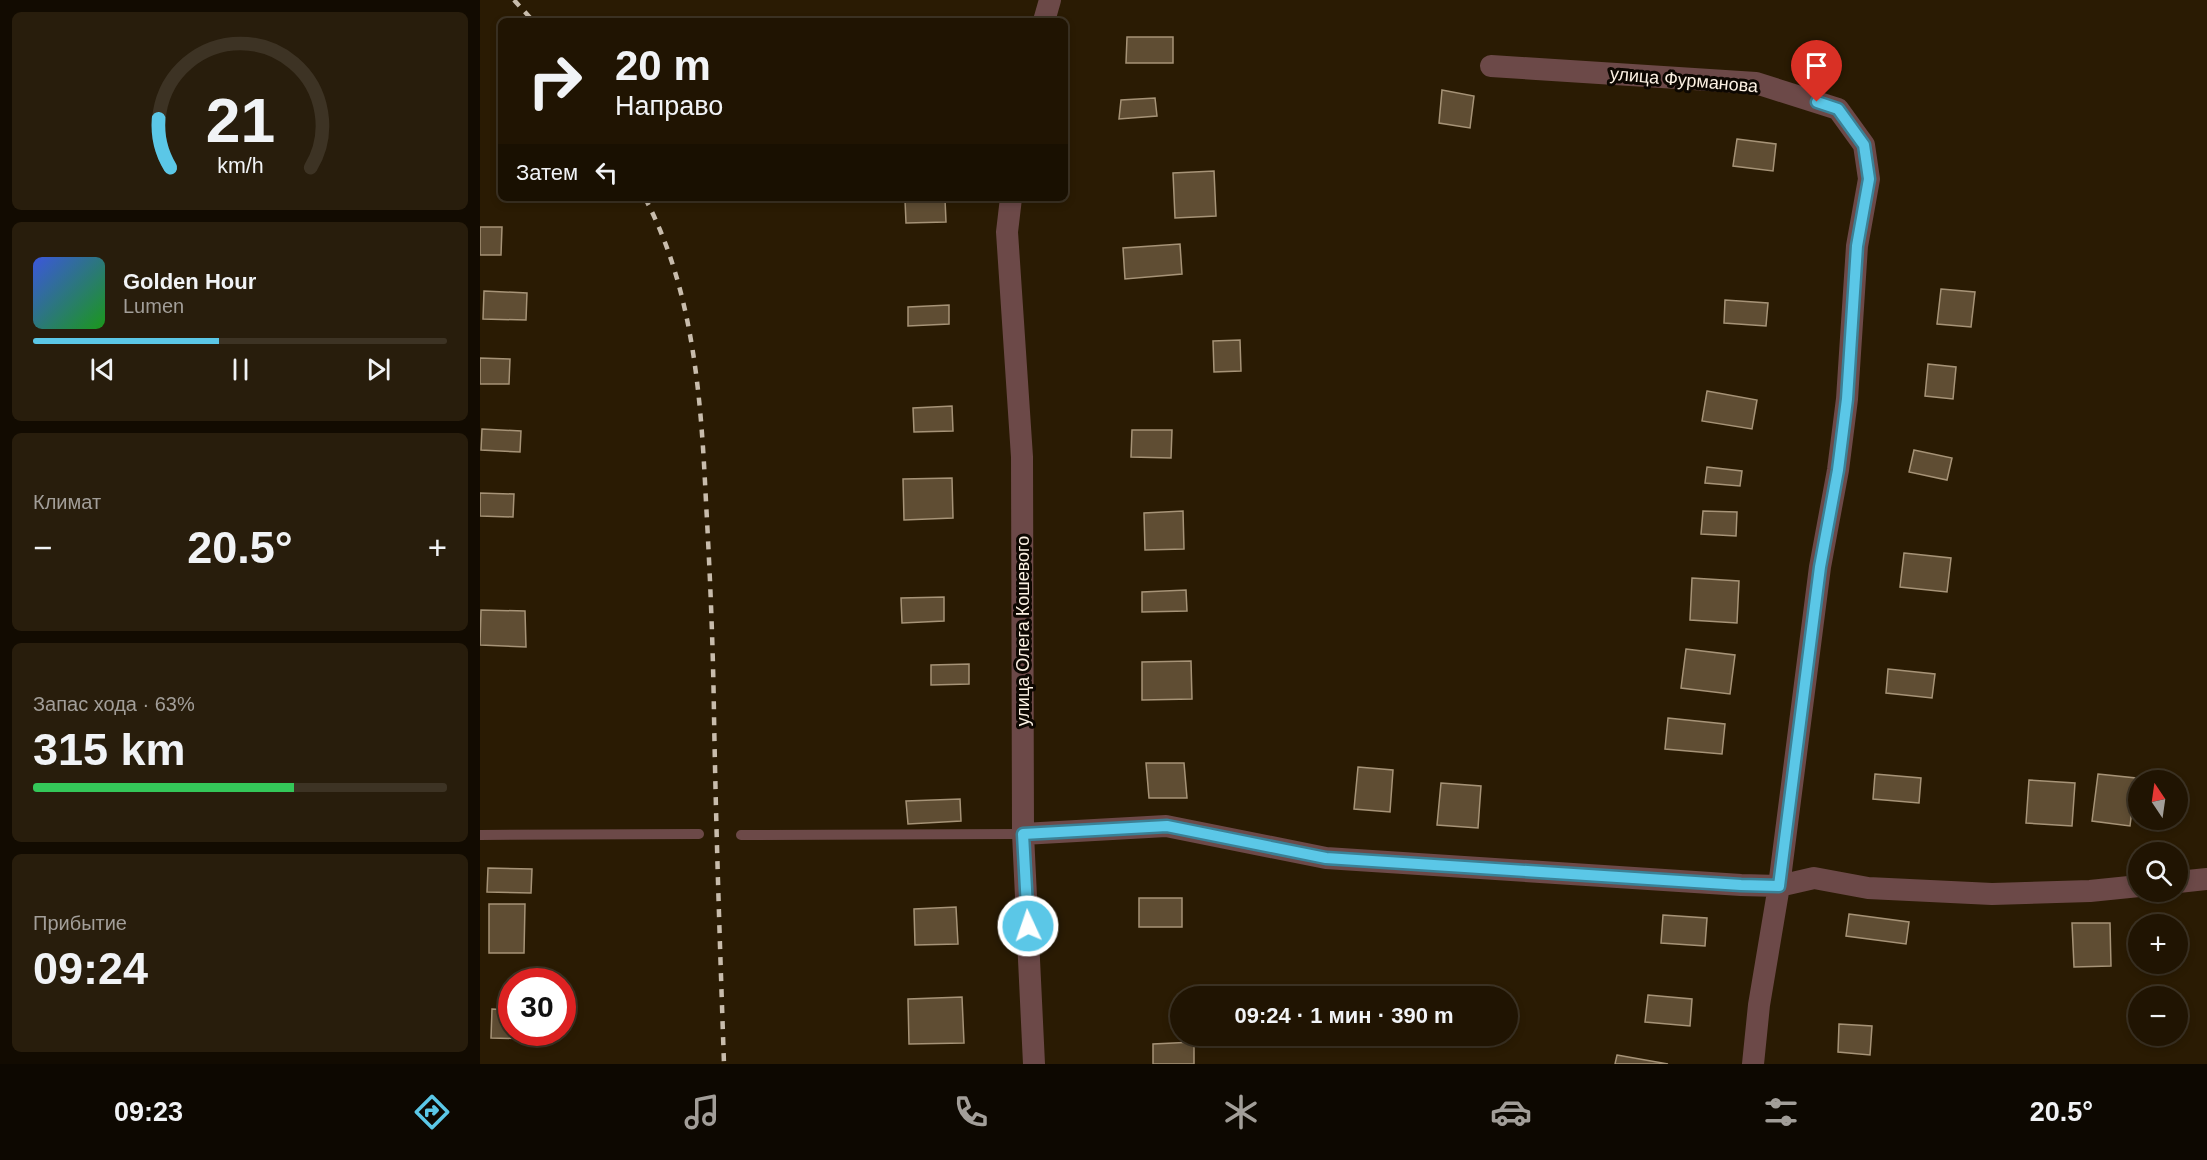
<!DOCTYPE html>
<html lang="ru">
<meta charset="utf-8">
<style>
:root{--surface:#201402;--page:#281d0c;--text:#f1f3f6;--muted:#a29e99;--line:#3d3324;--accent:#5bc7e7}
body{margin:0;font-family:Helvetica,sans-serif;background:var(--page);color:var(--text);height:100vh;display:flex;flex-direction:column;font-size:22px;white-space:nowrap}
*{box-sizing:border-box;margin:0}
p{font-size:20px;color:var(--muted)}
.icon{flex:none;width:33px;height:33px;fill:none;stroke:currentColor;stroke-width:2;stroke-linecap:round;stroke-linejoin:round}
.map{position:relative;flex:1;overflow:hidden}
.sheet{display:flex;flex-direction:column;gap:12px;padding:12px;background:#120b01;width:480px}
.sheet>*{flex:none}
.top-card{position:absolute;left:18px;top:18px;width:570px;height:183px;border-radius:9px;box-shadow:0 3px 9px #0003,0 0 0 2px var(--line);background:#201402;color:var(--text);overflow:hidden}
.needle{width:39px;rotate:347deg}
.controls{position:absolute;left:1648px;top:770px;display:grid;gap:12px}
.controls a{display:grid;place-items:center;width:60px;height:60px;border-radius:50%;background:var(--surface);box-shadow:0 3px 9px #0003,0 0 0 2px var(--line);font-size:30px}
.speed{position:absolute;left:18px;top:968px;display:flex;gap:12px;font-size:30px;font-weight:700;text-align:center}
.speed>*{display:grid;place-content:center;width:78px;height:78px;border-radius:50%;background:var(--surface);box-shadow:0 3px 9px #0003,0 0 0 2px var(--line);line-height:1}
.speed .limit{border:9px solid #d22;background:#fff;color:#111}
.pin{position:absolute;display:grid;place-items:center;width:51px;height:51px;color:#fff;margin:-62px -26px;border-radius:50% 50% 50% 0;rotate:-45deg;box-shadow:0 0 6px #0007}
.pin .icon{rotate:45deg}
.me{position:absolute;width:66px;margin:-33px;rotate:357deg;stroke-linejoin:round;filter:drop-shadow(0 0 4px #0008)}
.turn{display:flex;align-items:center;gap:21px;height:126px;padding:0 18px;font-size:27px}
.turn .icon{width:78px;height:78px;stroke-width:2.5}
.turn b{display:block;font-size:42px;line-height:51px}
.then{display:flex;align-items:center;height:57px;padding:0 18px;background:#0003;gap:12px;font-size:22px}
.big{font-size:45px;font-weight:700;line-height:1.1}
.sheet .widget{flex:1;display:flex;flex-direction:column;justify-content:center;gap:9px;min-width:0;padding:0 21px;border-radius:9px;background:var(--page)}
.sheet .dial{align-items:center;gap:0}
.dial svg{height:156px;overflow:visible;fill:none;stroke:var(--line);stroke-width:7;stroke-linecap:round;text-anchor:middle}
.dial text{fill:var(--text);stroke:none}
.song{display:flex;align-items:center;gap:18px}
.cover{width:72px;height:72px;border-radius:9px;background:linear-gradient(135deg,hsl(230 70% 55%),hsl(120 70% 35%))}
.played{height:6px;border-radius:3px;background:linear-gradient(90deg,var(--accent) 45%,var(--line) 45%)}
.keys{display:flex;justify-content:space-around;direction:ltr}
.heat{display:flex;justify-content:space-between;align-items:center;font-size:33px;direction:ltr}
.charge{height:9px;border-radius:4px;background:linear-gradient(90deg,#34c759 63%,var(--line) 0)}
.trip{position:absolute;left:690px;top:986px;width:348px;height:60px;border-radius:30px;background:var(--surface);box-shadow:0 3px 9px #0003,0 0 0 2px var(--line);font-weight:700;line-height:60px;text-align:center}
.tab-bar{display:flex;height:96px;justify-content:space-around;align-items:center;background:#0d0801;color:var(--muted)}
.tab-bar .icon{width:42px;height:42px}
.tab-bar .selected{color:var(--accent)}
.tab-bar b{font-size:27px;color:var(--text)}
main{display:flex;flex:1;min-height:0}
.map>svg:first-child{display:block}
</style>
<main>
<section class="sheet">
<div class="widget dial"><svg viewBox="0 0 100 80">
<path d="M14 69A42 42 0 1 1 86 69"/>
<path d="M14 69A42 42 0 0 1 8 44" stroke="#5bc7e7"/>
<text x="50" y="56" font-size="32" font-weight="700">21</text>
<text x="50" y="72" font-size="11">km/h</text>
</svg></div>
<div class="widget">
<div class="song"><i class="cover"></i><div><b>Golden Hour</b><p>Lumen</p></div></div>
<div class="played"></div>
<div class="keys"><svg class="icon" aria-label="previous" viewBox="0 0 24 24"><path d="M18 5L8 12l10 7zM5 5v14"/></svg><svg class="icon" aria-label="pause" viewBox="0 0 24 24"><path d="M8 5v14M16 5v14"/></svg><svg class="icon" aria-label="next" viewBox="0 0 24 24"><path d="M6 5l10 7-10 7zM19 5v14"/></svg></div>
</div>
<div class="widget"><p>Климат</p>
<div class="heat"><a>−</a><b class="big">20.5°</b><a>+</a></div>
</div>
<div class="widget"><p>Запас хода · 63%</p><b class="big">315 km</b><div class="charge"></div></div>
<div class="widget"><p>Прибытие</p><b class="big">09:24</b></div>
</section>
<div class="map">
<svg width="1727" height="1064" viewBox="0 0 1727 1064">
<rect width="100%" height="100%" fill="#2a1b03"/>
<path fill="#5f4d33" stroke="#a69377" stroke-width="1.5" d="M647,37H693V63H646Z
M962,90L994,96L990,128L959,123Z
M675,98L677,116L639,119L641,100Z
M1257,139L1296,144L1293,171L1253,166Z
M734,171L736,216L695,218L693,173Z
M465,199L466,222L426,223L425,200Z
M0,227H22L21,255H0Z
M700,244L702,274L645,279L643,248Z
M1461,289L1495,292L1491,327L1457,324Z
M4,291L47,293L46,320L3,319Z
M1245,300L1288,303L1286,326L1244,323Z
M469,305V324L428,326V307Z
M760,340L761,371L734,372L733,341Z
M0,358L30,359L29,384H0Z
M1448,364L1476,367L1473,399L1445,396Z
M1227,391L1277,400L1272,429L1222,421Z
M472,406L473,431L434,432L433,408Z
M2,429L41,431L40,452L1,450Z
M652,430H692L691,458L651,457Z
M1434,450L1472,458L1467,480L1429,472Z
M1227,467L1262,471L1260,486L1225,483Z
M472,478L473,518L424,520L423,479Z
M0,493L34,494L33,517L0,516Z
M703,511L704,549L665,550L664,513Z
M1223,511L1257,512L1256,536L1221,534Z
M1424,553L1471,558L1467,592L1420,587Z
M1212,578L1259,581L1257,623L1210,620Z
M706,590L707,611L662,612V592Z
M464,597V621L422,623L421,598Z
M1,610L45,611L46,647L0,645Z
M1206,649L1255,655L1250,694L1201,688Z
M711,661L712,699L662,700V662Z
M489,664V684L451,685V665Z
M1408,669L1455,674L1452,698L1406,693Z
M1188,718L1245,724L1242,754L1185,749Z
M666,763H704L707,798H669Z
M878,767L913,770L910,812L874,809Z
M1395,774L1441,778L1439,803L1393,799Z
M1618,774L1656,778L1650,826L1612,821Z
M1549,780L1595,783L1592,826L1546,823Z
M961,783L1001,786L998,828L957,825Z
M480,799L481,821L428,824L426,801Z
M8,868L52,869L51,893L7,892Z
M659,898H702V927H659Z
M9,904H45L44,953H9Z
M476,907L478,944L435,945L434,909Z
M1369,914L1429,922L1426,944L1366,936Z
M1183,915L1227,918L1225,946L1181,943Z
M1592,923H1630L1631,966L1594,967Z
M1168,995L1212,999L1210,1026L1165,1022Z
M482,997L484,1043L429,1044L428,999Z
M12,1009L32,1010V1032H57V1039L11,1038Z
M1359,1024L1392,1026L1390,1055L1358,1052Z
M714,1042V1064H673V1044Z
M1137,1055L1188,1064H1135Z"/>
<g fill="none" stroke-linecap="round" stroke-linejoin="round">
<path stroke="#6c4948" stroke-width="10" d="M0,835L219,834
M261,835L543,834"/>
<path stroke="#6c4948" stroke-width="22" d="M564,21L570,0
M1011,66L1276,83L1358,109L1384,145L1389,179L1377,246L1367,399L1358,470L1340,567L1299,886L1279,1005L1273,1064
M531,198L527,232L542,457L543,834L554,1064
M543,834L686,826L846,858L1261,885L1299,886L1334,878L1388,888L1512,894L1610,891L1659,886
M1698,882L1727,879"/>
<path stroke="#c8bcac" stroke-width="4.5" stroke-dasharray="8 8" stroke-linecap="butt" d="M34,0L53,21
M165,198C214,291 221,399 226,502C230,573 233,644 234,715C236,831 240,948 244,1064"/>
</g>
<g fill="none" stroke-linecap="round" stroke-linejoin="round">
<defs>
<path id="route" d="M548,926L543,834L687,826L846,858L1261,885L1299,886L1340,567L1358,470L1367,399L1377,246L1389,179L1384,145L1358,109L1337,102"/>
</defs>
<use href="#route" stroke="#3b8196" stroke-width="15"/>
<use href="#route" stroke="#5bc7e7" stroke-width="10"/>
</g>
<g text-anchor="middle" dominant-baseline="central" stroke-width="6" stroke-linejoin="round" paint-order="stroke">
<g font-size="18" fill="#fcf1e3" stroke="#0d0701">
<text transform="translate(1204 80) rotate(5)">улица Фурманова</text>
<text transform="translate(543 631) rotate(-90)">улица Олега Кошевого</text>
</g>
</g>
</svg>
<div class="controls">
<a><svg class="needle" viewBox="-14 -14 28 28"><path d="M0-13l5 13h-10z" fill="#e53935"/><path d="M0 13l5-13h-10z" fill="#a29e99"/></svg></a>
<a><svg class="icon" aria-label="search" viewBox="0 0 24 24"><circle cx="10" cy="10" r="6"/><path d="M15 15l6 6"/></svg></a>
<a>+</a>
<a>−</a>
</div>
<div class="speed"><div class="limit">30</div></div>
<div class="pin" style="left:1337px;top:102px;background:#d93025"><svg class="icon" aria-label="arrive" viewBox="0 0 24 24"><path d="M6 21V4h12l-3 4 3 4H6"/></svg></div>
<svg class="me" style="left:548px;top:926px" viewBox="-20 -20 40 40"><circle r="17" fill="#5bc7e7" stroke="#fff" stroke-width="3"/><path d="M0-11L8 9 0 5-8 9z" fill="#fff"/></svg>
<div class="trip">09:24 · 1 мин · 390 m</div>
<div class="top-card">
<div class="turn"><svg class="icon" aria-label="right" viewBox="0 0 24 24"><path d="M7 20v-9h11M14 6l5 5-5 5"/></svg><div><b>20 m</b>Направо</div></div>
<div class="then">Затем<svg class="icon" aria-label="left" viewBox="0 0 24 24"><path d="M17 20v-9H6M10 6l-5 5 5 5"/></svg></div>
</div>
</div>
</main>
<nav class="tab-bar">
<b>09:23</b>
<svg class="icon selected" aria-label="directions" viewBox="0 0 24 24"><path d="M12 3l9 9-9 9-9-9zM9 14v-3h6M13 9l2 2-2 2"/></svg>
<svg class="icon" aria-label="music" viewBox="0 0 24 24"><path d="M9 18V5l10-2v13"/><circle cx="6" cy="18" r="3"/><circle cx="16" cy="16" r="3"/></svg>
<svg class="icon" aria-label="phone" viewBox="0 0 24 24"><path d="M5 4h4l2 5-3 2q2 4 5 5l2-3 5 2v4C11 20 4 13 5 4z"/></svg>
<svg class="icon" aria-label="climate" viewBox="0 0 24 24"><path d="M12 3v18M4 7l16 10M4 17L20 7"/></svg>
<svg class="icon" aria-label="car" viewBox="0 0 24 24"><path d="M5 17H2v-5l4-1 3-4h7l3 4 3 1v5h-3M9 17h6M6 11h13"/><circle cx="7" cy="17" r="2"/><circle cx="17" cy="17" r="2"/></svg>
<svg class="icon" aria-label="filters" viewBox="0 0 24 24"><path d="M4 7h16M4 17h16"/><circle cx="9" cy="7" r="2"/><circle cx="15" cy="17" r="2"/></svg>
<b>20.5°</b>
</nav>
